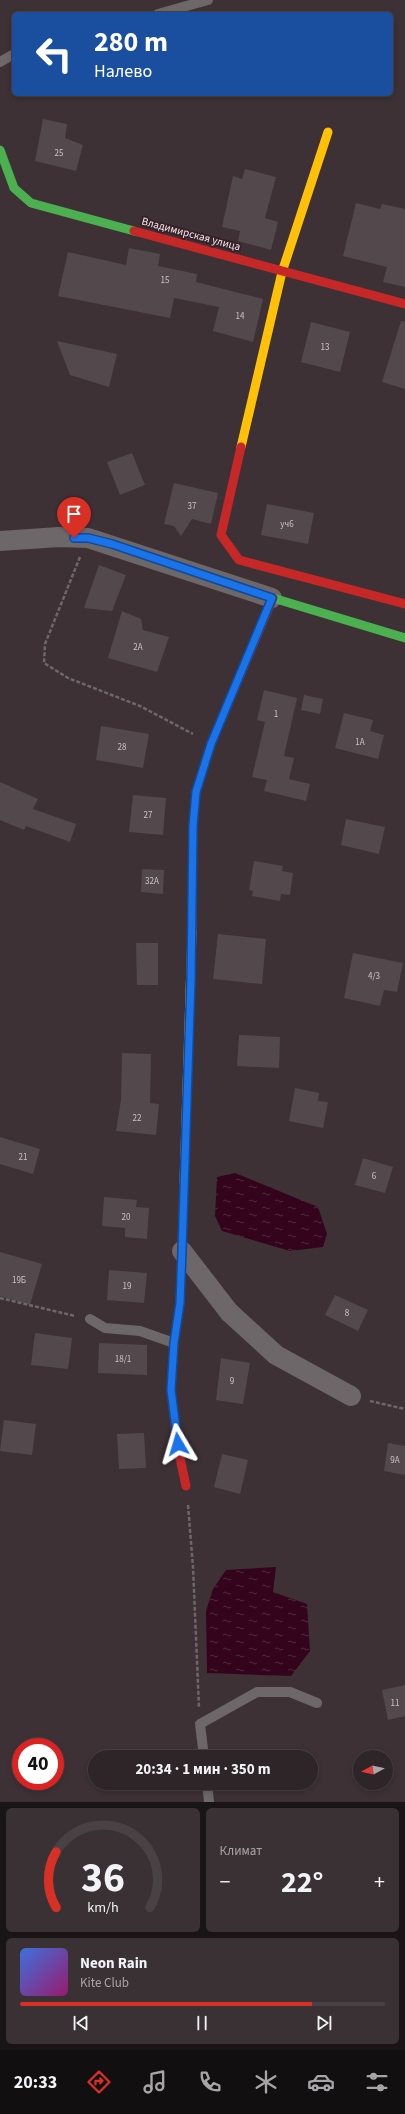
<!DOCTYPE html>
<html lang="ru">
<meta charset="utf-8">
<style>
:root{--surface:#2e2528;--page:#3a3134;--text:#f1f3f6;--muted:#a7a5a8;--line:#494245;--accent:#d93025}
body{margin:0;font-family:"Source Sans 3",sans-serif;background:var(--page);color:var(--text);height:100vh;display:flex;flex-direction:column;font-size:15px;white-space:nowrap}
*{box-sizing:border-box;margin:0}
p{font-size:13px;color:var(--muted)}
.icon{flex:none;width:22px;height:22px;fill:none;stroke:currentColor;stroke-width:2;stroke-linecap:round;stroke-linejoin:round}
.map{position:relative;height:1802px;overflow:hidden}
.details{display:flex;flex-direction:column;gap:6px;padding:6px;background:#191416;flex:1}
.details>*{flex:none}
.banner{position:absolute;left:12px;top:12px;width:381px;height:84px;border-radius:6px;box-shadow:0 2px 6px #0003,0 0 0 1px var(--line);background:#1a4fa0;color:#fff;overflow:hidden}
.needle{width:26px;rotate:262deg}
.tools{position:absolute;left:353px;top:1750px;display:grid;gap:8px}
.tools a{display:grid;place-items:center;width:40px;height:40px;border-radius:50%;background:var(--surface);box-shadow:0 2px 6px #0003,0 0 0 1px var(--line);font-size:20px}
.speed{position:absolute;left:12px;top:1738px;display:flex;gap:8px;font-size:20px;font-weight:700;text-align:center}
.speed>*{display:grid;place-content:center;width:52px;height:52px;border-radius:50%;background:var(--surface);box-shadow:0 2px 6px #0003,0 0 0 1px var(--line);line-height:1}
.speed .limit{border:6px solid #d22;background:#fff;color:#111}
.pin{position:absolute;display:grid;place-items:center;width:34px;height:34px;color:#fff;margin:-41px -17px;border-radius:50% 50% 50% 0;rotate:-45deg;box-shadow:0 0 4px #0007}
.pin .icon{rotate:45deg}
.me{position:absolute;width:44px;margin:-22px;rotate:353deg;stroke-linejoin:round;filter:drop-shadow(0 0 3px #0008)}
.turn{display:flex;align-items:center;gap:14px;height:84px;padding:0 16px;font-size:18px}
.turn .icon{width:52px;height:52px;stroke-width:2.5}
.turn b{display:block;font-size:28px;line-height:34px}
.big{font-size:30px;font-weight:700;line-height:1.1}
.details .tile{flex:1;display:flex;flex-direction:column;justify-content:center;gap:6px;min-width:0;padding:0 14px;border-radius:6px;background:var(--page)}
.details .dial{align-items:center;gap:0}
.dial svg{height:104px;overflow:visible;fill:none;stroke:var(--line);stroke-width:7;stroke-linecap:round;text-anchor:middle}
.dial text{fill:var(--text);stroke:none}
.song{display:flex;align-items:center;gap:12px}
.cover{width:48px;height:48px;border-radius:6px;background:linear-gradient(135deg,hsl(220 70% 55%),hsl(320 70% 35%))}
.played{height:4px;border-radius:2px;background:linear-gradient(90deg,var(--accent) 80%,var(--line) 80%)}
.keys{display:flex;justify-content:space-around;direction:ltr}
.heat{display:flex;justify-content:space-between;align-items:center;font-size:22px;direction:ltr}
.details .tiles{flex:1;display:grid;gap:6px;grid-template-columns:1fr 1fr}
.tile:last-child{grid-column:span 2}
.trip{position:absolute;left:88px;top:1750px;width:230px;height:40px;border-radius:20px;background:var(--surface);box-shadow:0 2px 6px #0003,0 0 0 1px var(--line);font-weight:700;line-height:40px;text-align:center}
.tabs{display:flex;height:64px;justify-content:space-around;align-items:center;background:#120f10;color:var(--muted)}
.tabs .icon{width:28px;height:28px}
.tabs .on{color:var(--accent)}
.tabs b{font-size:18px;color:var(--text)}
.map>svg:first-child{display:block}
</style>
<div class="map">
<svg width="405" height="1802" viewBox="0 0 405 1802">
<defs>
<pattern id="water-ripples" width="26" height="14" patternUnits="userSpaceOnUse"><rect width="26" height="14" fill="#33041b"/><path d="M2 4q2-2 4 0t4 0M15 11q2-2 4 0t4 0" fill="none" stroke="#51293c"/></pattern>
</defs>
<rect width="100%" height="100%" fill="#3d3135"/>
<path fill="url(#water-ripples)" d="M235,1173L318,1207L327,1234L323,1247L290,1251L222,1231L215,1216L217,1177Z
M276,1567L273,1592L307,1604L310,1651L291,1676L207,1673L206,1611L213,1589L226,1570Z"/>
<path fill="#53484c" d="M43,119L67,124L65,138L83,145L76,171L35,161Z
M245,169L276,177L265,218L278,222L271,250L238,241L240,231L222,227L233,176L242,179Z
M356,203L380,209L382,204L405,209V287L383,282L387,267L343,256Z
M129,248L160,254L158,266L197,274L196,282L263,299L253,342L213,331L219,307L174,298L170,318L58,296L68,252L126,265Z
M401,321L405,322V389L382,382Z
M311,322L350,332L340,372L301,362Z
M57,341L117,354L109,387L70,375Z
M132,453L145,485L120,495L107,462Z
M174,483L218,493L211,524L192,519L181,536L174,526L164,524Z
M267,504L314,513L308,544L261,535Z
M99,565L126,575L112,611L84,608Z
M122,611L141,619L143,630L169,637L157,672L108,658Z
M264,690L297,698L284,756L294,758L289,779L310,784L306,801L264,791L267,780L252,777L265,722L257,720Z
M304,695L323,699L320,714L301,710Z
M344,713L373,720L370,731L384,735L378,759L335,748Z
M101,726L149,734L143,768L96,760Z
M0,782L38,799L33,809L76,824L70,842L26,826L24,830L0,820Z
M133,795L166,798L163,835L129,832Z
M346,819L385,827L379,854L341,845Z
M254,861L283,866L282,871L293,873L290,895L281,894L280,901L252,896L253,891L249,890Z
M142,869L164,870L163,894L141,892Z
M218,934L266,939L262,984L213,979Z
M136,943H158V985H137Z
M353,953L403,963L397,992L384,990L380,1006L344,998Z
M239,1035L280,1037L279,1068L237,1066Z
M122,1053L151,1054L150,1103L159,1104L156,1135L116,1131L121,1100Z
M295,1088L319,1093L318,1101L328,1102L323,1128L289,1121Z
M0,1137L40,1149L33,1174L0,1164Z
M363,1158L393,1167L385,1193L355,1185Z
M104,1197L137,1200L136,1207L149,1208L147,1239L125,1237V1228L102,1226Z
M0,1252L42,1264L30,1305L0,1296Z
M109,1270L147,1273L144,1303L107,1300Z
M335,1295L368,1310L358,1331L325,1315Z
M35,1333L72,1338L68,1369L31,1365Z
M99,1343L147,1345V1375L98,1373Z
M221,1358L250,1363L243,1404L216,1400Z
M4,1420L36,1424L32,1455L0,1451Z
M144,1433L146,1468L119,1469L117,1434Z
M388,1443L405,1446V1475L384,1471Z
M222,1454L248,1460L240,1494L214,1487Z
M405,1685V1716L388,1720L382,1690Z"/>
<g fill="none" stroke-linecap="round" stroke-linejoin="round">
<path stroke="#6e676a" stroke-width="2.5" stroke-dasharray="4 2" stroke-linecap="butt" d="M80,557L45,644L44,663L68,678L140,706L193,734
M0,1298L75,1316
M370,1401L405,1409
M188,1505L193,1567L199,1708"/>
<path stroke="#6d6769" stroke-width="10" d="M158,14L208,0
M0,62L14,54
M90,1319L105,1328L140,1331L174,1343
M204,1757L200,1724L257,1692H290L317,1703
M207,1783L209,1802"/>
<path stroke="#6d6769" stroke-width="20" d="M0,541L59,537L88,538L272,598
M182,1251L229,1312L276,1355L351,1396"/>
<path stroke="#4caf50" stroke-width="9" d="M0,150L14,188L31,203L134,231
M273,598L405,638"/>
<path stroke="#ffc107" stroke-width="9" d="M241,447L282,272L328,132
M184,1182L192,931"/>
<path stroke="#c62828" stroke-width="9" d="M134,231L405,304
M241,447L221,535L239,560L405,604
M192,931L193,826L196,792L211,744L273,598
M184,1182L180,1303L174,1343L171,1390L177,1444L186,1486"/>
</g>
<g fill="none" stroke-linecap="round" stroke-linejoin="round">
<defs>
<path id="route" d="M74,538H88L112,544L272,598L211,744L196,792L193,826L191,980L182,1251L180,1303L174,1343L171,1390L178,1444"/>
</defs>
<use href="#route" stroke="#114b97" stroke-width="10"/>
<use href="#route" stroke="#1a73e8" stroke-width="7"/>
</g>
<g text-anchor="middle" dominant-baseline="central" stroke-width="4" stroke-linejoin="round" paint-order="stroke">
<g font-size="9" fill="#cec0c5">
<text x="59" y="153">25</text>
<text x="165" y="280">15</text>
<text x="240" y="316">14</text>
<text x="325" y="347">13</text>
<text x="192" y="506">37</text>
<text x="287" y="524">уч6</text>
<text x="138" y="647">2А</text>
<text x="276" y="714">1</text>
<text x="360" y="742">1А</text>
<text x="122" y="747">28</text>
<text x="148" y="815">27</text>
<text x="152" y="881">32А</text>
<text x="374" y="976">4/3</text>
<text x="137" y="1118">22</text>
<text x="23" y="1157">21</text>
<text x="374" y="1176">6</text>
<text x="126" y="1217">20</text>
<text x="19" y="1280">19Б</text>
<text x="127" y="1286">19</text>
<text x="347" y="1313">8</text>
<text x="123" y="1359">18/1</text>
<text x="232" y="1381">9</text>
<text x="395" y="1460">9А</text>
<text x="395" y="1703">11</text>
</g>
<g font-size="11" fill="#f7e8ed" stroke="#372229">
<text transform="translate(191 234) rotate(15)">Владимирская улица</text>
</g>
</g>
</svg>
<div class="tools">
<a><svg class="needle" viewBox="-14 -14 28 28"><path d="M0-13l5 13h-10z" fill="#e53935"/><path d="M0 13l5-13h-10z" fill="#a7a5a8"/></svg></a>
</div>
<div class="speed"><div class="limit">40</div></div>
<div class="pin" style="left:74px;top:538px;background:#d93025"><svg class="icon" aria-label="arrive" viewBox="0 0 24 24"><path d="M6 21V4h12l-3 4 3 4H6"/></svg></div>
<svg class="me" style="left:178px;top:1444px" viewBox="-20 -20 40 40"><path d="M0-17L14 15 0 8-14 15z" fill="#1a73e8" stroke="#fff" stroke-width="4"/></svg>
<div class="trip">20:34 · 1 мин · 350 m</div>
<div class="banner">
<div class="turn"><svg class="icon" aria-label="left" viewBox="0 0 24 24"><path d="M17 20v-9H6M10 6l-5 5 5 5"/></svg><div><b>280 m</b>Налево</div></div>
</div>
</div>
<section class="details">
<div class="tiles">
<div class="tile dial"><svg viewBox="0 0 100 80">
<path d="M14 69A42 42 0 1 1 86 69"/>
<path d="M14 69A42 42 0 0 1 14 26" stroke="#d93025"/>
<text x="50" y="56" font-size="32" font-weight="700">36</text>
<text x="50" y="72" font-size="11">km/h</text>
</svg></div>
<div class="tile"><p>Климат</p>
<div class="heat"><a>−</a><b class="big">22°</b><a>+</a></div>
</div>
<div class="tile">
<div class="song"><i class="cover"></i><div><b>Neon Rain</b><p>Kite Club</p></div></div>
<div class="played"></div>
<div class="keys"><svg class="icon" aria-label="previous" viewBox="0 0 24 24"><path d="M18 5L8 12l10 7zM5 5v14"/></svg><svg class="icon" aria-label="pause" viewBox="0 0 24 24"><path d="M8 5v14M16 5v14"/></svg><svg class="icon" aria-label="next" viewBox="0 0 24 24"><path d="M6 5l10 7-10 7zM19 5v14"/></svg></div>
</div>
</div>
</section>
<nav class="tabs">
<b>20:33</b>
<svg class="icon on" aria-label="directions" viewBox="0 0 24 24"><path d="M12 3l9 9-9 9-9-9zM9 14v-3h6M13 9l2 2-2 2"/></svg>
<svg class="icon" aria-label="music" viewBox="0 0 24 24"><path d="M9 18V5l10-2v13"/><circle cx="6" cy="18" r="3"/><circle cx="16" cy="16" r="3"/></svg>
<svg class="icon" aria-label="phone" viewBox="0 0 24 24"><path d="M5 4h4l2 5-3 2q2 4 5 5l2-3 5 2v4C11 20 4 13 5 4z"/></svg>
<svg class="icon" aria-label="climate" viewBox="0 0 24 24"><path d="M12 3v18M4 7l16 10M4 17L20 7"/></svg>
<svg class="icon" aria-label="car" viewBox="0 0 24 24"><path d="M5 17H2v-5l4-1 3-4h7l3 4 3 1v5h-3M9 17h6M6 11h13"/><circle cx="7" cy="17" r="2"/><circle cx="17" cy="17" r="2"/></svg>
<svg class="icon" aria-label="filters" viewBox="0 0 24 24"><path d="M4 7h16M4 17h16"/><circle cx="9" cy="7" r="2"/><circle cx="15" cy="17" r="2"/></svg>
</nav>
